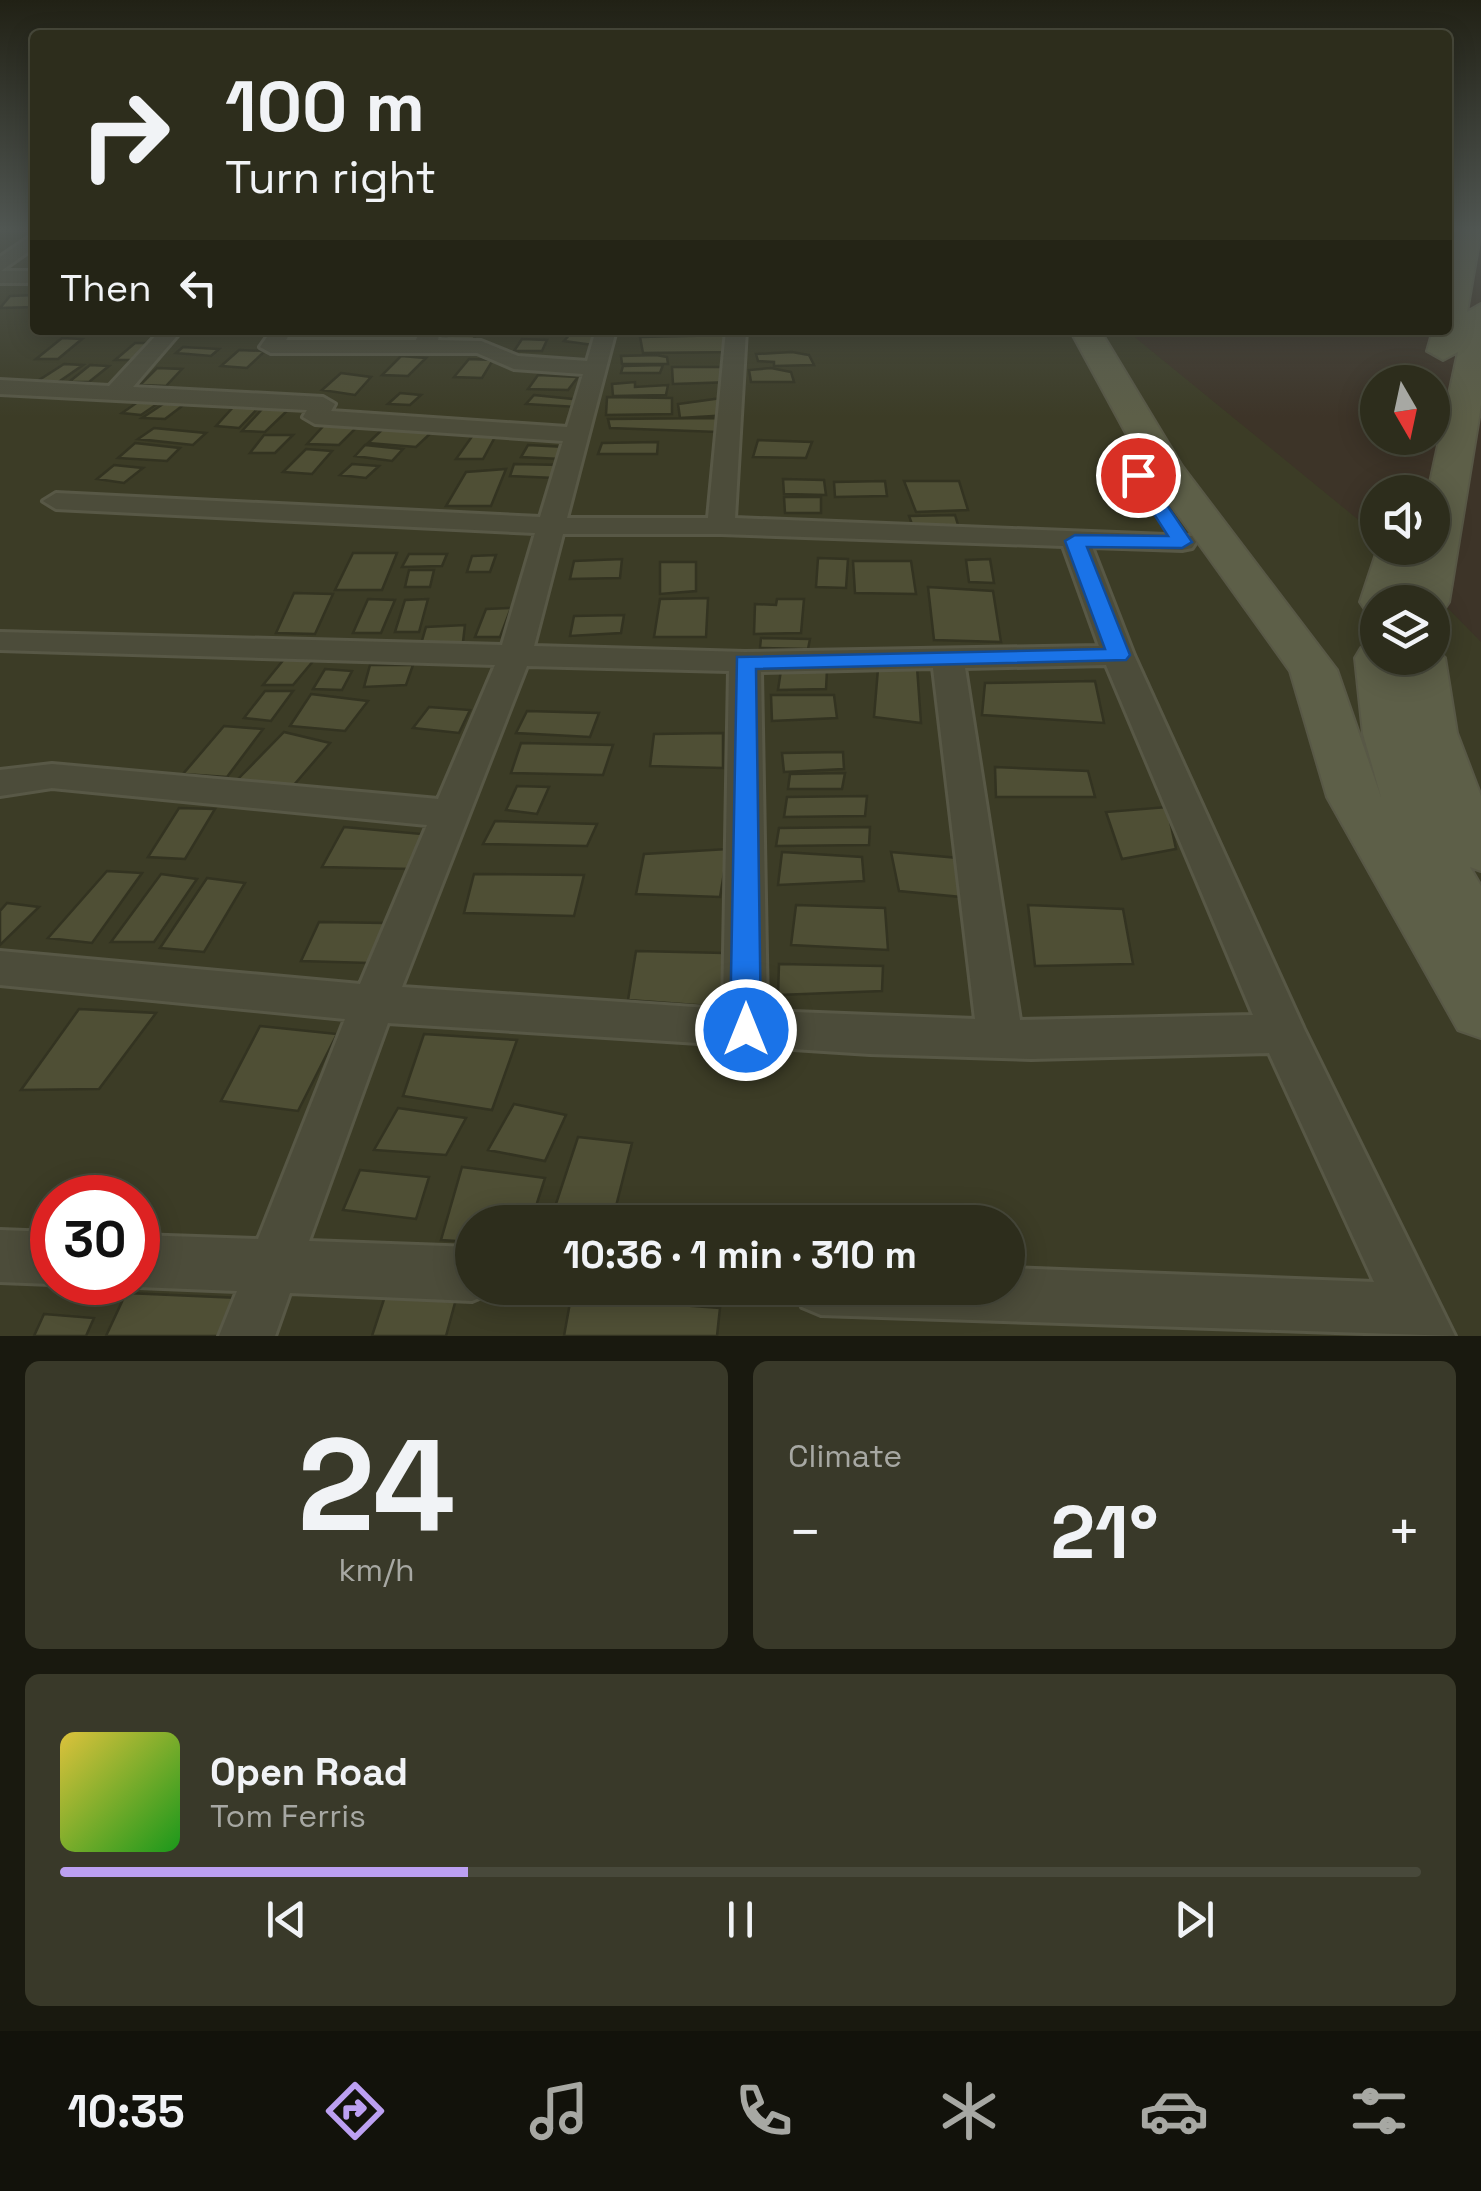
<!DOCTYPE html>
<meta charset="utf-8">
<style>
:root{--surface:#2d2d1c;--page:#393929;--text:#f1f3f6;--muted:#a7a8a3;--line:#48493b;--accent:#bca0f2}
body{margin:0;font-family:"Space Grotesk",sans-serif;background:var(--page);color:var(--text);height:100vh;display:flex;flex-direction:column;font-size:38px;white-space:nowrap}
*{box-sizing:border-box;margin:0}
p{font-size:32px;color:var(--muted)}
.icon{flex:none;width:55px;height:55px;fill:none;stroke:currentColor;stroke-width:2;stroke-linecap:round;stroke-linejoin:round}
.map{position:relative;height:1336px;overflow:hidden}
.sheet{display:flex;flex-direction:column;gap:25px;padding:25px;background:#19190f;flex:1}
.sheet>*{flex:none}
.top-card{position:absolute;left:30px;top:30px;width:1422px;height:305px;border-radius:10px;box-shadow:0 5px 25px #0003,0 0 0 2px var(--line);background:#2d2d1c;color:var(--text);overflow:hidden}
.needle{width:65px;rotate:171deg}
.buttons{position:absolute;left:1360px;top:365px;display:grid;gap:20px}
.buttons a{display:grid;place-items:center;width:90px;height:90px;border-radius:50%;background:var(--surface);box-shadow:0 5px 25px #0003,0 0 0 2px var(--line);font-size:50px}
.speed{position:absolute;left:30px;top:1175px;display:flex;gap:20px;font-size:50px;font-weight:700;text-align:center}
.speed>*{display:grid;place-content:center;width:130px;height:130px;border-radius:50%;background:var(--surface);box-shadow:0 5px 25px #0003,0 0 0 2px var(--line);line-height:1}
.speed .limit{border:15px solid #d22;background:#fff;color:#111}
.pin{position:absolute;display:grid;place-items:center;width:85px;height:85px;color:#fff;margin:-42px;border:5px solid #fff;border-radius:50%;box-shadow:0 2px 10px #0007}
.me{position:absolute;width:110px;margin:-55px;rotate:0deg;stroke-linejoin:round;filter:drop-shadow(0 0 8px #0008)}
.turn{display:flex;align-items:center;gap:35px;height:210px;padding:0 30px;font-size:45px}
.turn .icon{width:130px;height:130px;stroke-width:2.5}
.turn b{display:block;font-size:70px;line-height:85px}
.then{display:flex;align-items:center;height:95px;padding:0 30px;background:#0003;gap:20px;font-size:38px}
.big{font-size:75px;font-weight:800;line-height:1.1}
.sheet .widget{flex:1;display:flex;flex-direction:column;justify-content:center;gap:15px;min-width:0;padding:0 35px;border-radius:15px;background:var(--page)}
.sheet .dial{align-items:center;gap:0}
.dial b{font-size:130px;line-height:1}
.song{display:flex;align-items:center;gap:30px}
.cover{width:120px;height:120px;border-radius:15px;background:linear-gradient(135deg,hsl(50 70% 55%),hsl(120 70% 35%))}
.played{height:10px;border-radius:5px;background:linear-gradient(90deg,var(--accent) 30%,var(--line) 30%)}
.keys{display:flex;justify-content:space-around;direction:ltr}
.heat{display:flex;justify-content:space-between;align-items:center;font-size:55px;direction:ltr}
.sheet .tiles{flex:1;display:grid;gap:25px;grid-template-columns:1fr 1fr}
.widget:last-child{grid-column:span 2}
.trip{position:absolute;left:455px;top:1205px;width:570px;height:100px;border-radius:50px;background:var(--surface);box-shadow:0 5px 25px #0003,0 0 0 2px var(--line);font-weight:800;line-height:100px;text-align:center}
.dock{display:flex;height:160px;justify-content:space-around;align-items:center;background:#12120b;color:var(--muted)}
.dock .icon{width:70px;height:70px}
.dock .on{color:var(--accent)}
.dock b{font-size:45px;color:var(--text)}
.map>svg:first-child{display:block}
</style>
<div class="map">
<svg width="1481" height="1336" viewBox="0 0 1481 1336">
<rect width="100%" height="100%" fill="#3c3c26"/>
<path fill="#3d3428" fill-rule="evenodd" d="M1448,230H1481V642L1389,548H1432V492H1378L1377,535L1126,330H1448ZM1378,382H1432V438H1378Z"/>
<path fill="#4f4f35" stroke="#333321" stroke-width="2.5" d="M35,295V307L0,308L10,296Z
M450,330H479L473,340H445Z
M367,331H409L407,338L362,339Z
M572,332L602,334L593,345L564,341Z
M732,335L737,352L643,353L640,337Z
M62,338L82,339L58,359H36Z
M522,339L547,340L542,351H514Z
M135,343H152L136,360H115Z
M183,347L219,349L211,356L176,353Z
M239,350L265,351L247,368L221,366Z
M792,352L809,355L814,365L774,366V362L758,361L756,354Z
M656,355L667,357L668,364H622L621,356Z
M401,356L426,358L408,376L382,375Z
M469,359L493,360L482,378L454,377Z
M64,364L83,365L57,383L36,382Z
M90,365L109,366L89,382H69Z
M663,365L660,373H621L623,366Z
M672,367H730L733,382L673,384Z
M157,368L182,369L166,386L140,385Z
M771,368L791,372L794,382H751L749,370Z
M341,373L371,377L355,395L322,390Z
M538,375L578,377L568,390L528,389Z
M635,382V387L668,385L666,395L613,396L612,384Z
M400,393L421,395L410,405L388,404Z
M534,395L583,400L577,407L526,404Z
M607,397L672,398V414L606,415Z
M729,397L730,415L680,418L678,404Z
M142,399L160,402L141,415L122,413Z
M166,402L186,403L165,419L142,418Z
M236,404L260,406L239,428L216,426Z
M264,407L289,409L265,432L242,431Z
M717,418L718,432L610,428L608,419Z
M327,422L359,425L339,445L307,444Z
M386,426L433,431L416,447L368,443Z
M154,428L206,433L193,445L138,439Z
M264,435H293L275,453H250Z
M473,435L495,437L483,459H456Z
M758,440L812,442L806,458L753,457Z
M658,442L657,454H598L602,443Z
M135,443L180,448L167,461L118,458Z
M365,445L403,449L392,461L355,456Z
M528,445L566,447L561,459L521,457Z
M306,449L332,451L312,474L283,472Z
M352,464L379,466L366,478L340,475Z
M514,464L562,465L555,478L510,476Z
M114,465L143,468L124,483L97,479Z
M506,469L491,506H446L466,472Z
M783,479L824,480L826,495L784,494Z
M885,481L887,496L835,497L834,482Z
M904,481H959L968,510L916,512Z
M784,497H821V513H785Z
M955,515L958,525L913,527L909,516Z
M353,553H397L382,590H335Z
M409,554H447L442,566L402,567Z
M496,555L490,572H467L472,556Z
M818,558L848,559L846,588L816,587Z
M622,559L620,578L570,579L574,561Z
M990,559L994,583L969,582L966,560Z
M853,561H911L916,594L855,593Z
M660,562H696V591L660,594Z
M409,570H434L430,587H405Z
M928,587L993,591L1001,642L934,640Z
M294,593L333,594L315,634L276,633Z
M708,598L706,637H654L660,599Z
M368,599L395,600L381,633H353Z
M428,599L419,632H395L405,600Z
M777,599H804L801,633L754,634L755,604L776,605Z
M511,608L500,637H475L486,609Z
M624,615L621,633L570,636L574,616Z
M465,625L463,642L421,644L426,627Z
M761,638L810,639L808,649L760,648Z
M285,658L314,660L293,685H263Z
M370,665H413L406,685L364,687Z
M917,667L921,723L874,717L878,669Z
M325,669L352,671L342,690L313,689Z
M781,670H827L826,689L778,690Z
M1095,681L1104,723L982,715L985,683Z
M265,691H293L271,721L244,718Z
M311,694L368,701L345,731L290,726Z
M771,695H834L837,718L772,721Z
M429,707L470,710L459,733L413,728Z
M527,711L599,713L590,737L516,733Z
M224,726L263,729L227,777L183,774Z
M284,732L330,743L293,786L237,780Z
M723,733V768L650,766L654,734Z
M521,743L613,745L603,775L511,773Z
M843,752L844,769L784,772L782,753Z
M995,767L1088,771L1095,797H996Z
M845,773L842,789H788L790,774Z
M517,786L549,787L537,814L506,810Z
M867,796L865,816L784,817L787,797Z
M1167,807L1176,849L1122,859L1106,812Z
M179,808L215,809L185,859L148,857Z
M495,821L597,824L587,846L483,844Z
M344,827L422,834L412,869L322,867Z
M870,827L869,845L776,846L779,828Z
M728,849L720,897L636,894L644,854Z
M782,852L862,857L864,881L778,885Z
M891,852L970,859L972,898L899,891Z
M107,871L142,873L92,943L48,938Z
M161,874L197,879L154,942H111Z
M474,874L584,875L574,916L464,913Z
M207,878L245,883L204,952L160,948Z
M7,903L39,907L0,945V911Z
M796,905L885,908L888,950L791,945Z
M1028,905L1123,909L1133,964L1035,966Z
M319,922L386,923L369,963L301,961Z
M636,951L725,953L722,1007L628,1000Z
M779,964L883,966L882,991L778,995Z
M79,1009L156,1013L99,1089L21,1090Z
M260,1026L337,1034L298,1111L221,1101Z
M424,1034L517,1040L492,1110L403,1096Z
M514,1104L566,1115L545,1161L488,1150Z
M398,1108L466,1118L446,1155L374,1150Z
M578,1137L632,1143L612,1222H550Z
M462,1167L545,1178L531,1222H472V1242L441,1240Z
M360,1170L429,1177L416,1219L343,1210Z
M126,1293L240,1298L223,1336H106Z
M386,1293L456,1299L446,1336H372Z
M571,1297L720,1308L717,1336H564Z
M44,1314L94,1318L86,1336H34Z"/>
<g fill="none" stroke-linecap="round" stroke-linejoin="round">
<defs>
<path id="street" d="M35,233V247L1,271H35V283H0V257Z
M161,330H182L133,387L323,397L335,404L331,411L567,427L583,374L514,369L477,353H271L260,347L272,330H292L286,340H416L420,330H440L438,340L481,341L518,356L587,361L596,330H616L567,518H708L726,330H746L735,518L1192,536L1196,542L1192,548L1182,550L1092,547L1134,655L1304,1029L1455,1336L821,1315L802,1307L794,1288H1008V1268L1374,1282L1269,1053L1031,1059L870,1054L388,1023L309,1241L472,1247V1288H493L491,1293L472,1301L290,1293L275,1336H219L237,1291L138,1287L126,1282H138V1235L258,1239L345,1019L0,985V951L360,984L427,825L52,788L0,796V770L52,764L438,799L495,665L0,650V632L502,645L535,533L56,509L43,501L56,493L540,517L563,441L315,424L303,417L307,410L0,394V380L109,386ZM563,534H721L1063,546L1099,646L745,652L534,646ZM1106,665L1253,1015L1020,1020L965,668ZM527,666L729,671L723,1009L402,987ZM933,668L975,1019L767,1011L761,672Z
M0,1230L52,1232V1282H57L52,1284L0,1282Z"/>
<path id="secondary" d="M1458,230H1481L1467,312L1481,304V405L1449,602L1443,611L1432,614V602H1405L1408,588L1404,602H1378V614L1366,611L1360,602L1378,548H1432V492H1428L1458,352L1443,360L1427,351L1433,330H1448V272Z
M1070,330H1100L1182,466L1337,670L1381,797L1363,734L1355,658L1361,648L1378,644V658H1432V646L1445,658L1457,733L1481,796V871L1470,867L1481,886V1038L1458,1030L1327,797L1290,671L1146,470Z"/>
</defs>
<use href="#street" stroke="#585846" stroke-width="6"/>
<use href="#secondary" stroke="#585846" stroke-width="4"/>
<use href="#street" fill="#4c4c3a" fill-rule="evenodd"/>
<use href="#secondary" fill="#5d5f48" fill-rule="evenodd"/>
</g>
<linearGradient id="sky" x2="0" y2="1"><stop stop-color="#212115"/><stop offset="0.55" stop-color="#505652"/><stop offset="1" stop-color="#505652" stop-opacity="0"/></linearGradient>
<rect width="1481" height="417" fill="url(#sky)"/>
<path fill="#1a73e8" stroke="#114b97" stroke-width="2.5" d="M1132,471H1144L1192,542L1182,548L1087,547L1130,655L1126,660L756,669L761,1030L757,1039L746,1043L734,1039L730,1030L737,657L1105,649L1065,541L1075,535L1168,536L1129,475Z"/>
</svg>
<div class="buttons">
<a><svg class="needle" viewBox="-14 -14 28 28"><path d="M0-13l5 13h-10z" fill="#e53935"/><path d="M0 13l5-13h-10z" fill="#a7a8a3"/></svg></a>
<a><svg class="icon" aria-label="sound" viewBox="0 0 24 24"><path d="M4 9h4l5-4v14l-5-4H4zM17 9q2 3 0 6"/></svg></a>
<a><svg class="icon" aria-label="layers" viewBox="0 0 24 24"><path d="M12 4l9 5-9 5-9-5zM3 14l9 5 9-5"/></svg></a>
</div>
<div class="speed"><div class="limit">30</div></div>
<div class="pin" style="left:1138px;top:475px;background:#d93025"><svg class="icon" aria-label="arrive" viewBox="0 0 24 24"><path d="M6 21V4h12l-3 4 3 4H6"/></svg></div>
<svg class="me" style="left:746px;top:1030px" viewBox="-20 -20 40 40"><circle r="17" fill="#1a73e8" stroke="#fff" stroke-width="3"/><path d="M0-11L8 9 0 5-8 9z" fill="#fff"/></svg>
<div class="trip">10:36 · 1 min · 310 m</div>
<div class="top-card">
<div class="turn"><svg class="icon" aria-label="right" viewBox="0 0 24 24"><path d="M7 20v-9h11M14 6l5 5-5 5"/></svg><div><b>100 m</b>Turn right</div></div>
<div class="then">Then<svg class="icon" aria-label="left" viewBox="0 0 24 24"><path d="M17 20v-9H6M10 6l-5 5 5 5"/></svg></div>
</div>
</div>
<section class="sheet">
<div class="tiles">
<div class="widget dial"><b>24</b><p>km/h</p></div>
<div class="widget"><p>Climate</p>
<div class="heat"><a>−</a><b class="big">21°</b><a>+</a></div>
</div>
<div class="widget">
<div class="song"><i class="cover"></i><div><b>Open Road</b><p>Tom Ferris</p></div></div>
<div class="played"></div>
<div class="keys"><svg class="icon" aria-label="previous" viewBox="0 0 24 24"><path d="M18 5L8 12l10 7zM5 5v14"/></svg><svg class="icon" aria-label="pause" viewBox="0 0 24 24"><path d="M8 5v14M16 5v14"/></svg><svg class="icon" aria-label="next" viewBox="0 0 24 24"><path d="M6 5l10 7-10 7zM19 5v14"/></svg></div>
</div>
</div>
</section>
<nav class="dock">
<b>10:35</b>
<svg class="icon on" aria-label="directions" viewBox="0 0 24 24"><path d="M12 3l9 9-9 9-9-9zM9 14v-3h6M13 9l2 2-2 2"/></svg>
<svg class="icon" aria-label="music" viewBox="0 0 24 24"><path d="M9 18V5l10-2v13"/><circle cx="6" cy="18" r="3"/><circle cx="16" cy="16" r="3"/></svg>
<svg class="icon" aria-label="phone" viewBox="0 0 24 24"><path d="M5 4h4l2 5-3 2q2 4 5 5l2-3 5 2v4C11 20 4 13 5 4z"/></svg>
<svg class="icon" aria-label="climate" viewBox="0 0 24 24"><path d="M12 3v18M4 7l16 10M4 17L20 7"/></svg>
<svg class="icon" aria-label="car" viewBox="0 0 24 24"><path d="M5 17H2v-5l4-1 3-4h7l3 4 3 1v5h-3M9 17h6M6 11h13"/><circle cx="7" cy="17" r="2"/><circle cx="17" cy="17" r="2"/></svg>
<svg class="icon" aria-label="filters" viewBox="0 0 24 24"><path d="M4 7h16M4 17h16"/><circle cx="9" cy="7" r="2"/><circle cx="15" cy="17" r="2"/></svg>
</nav>
